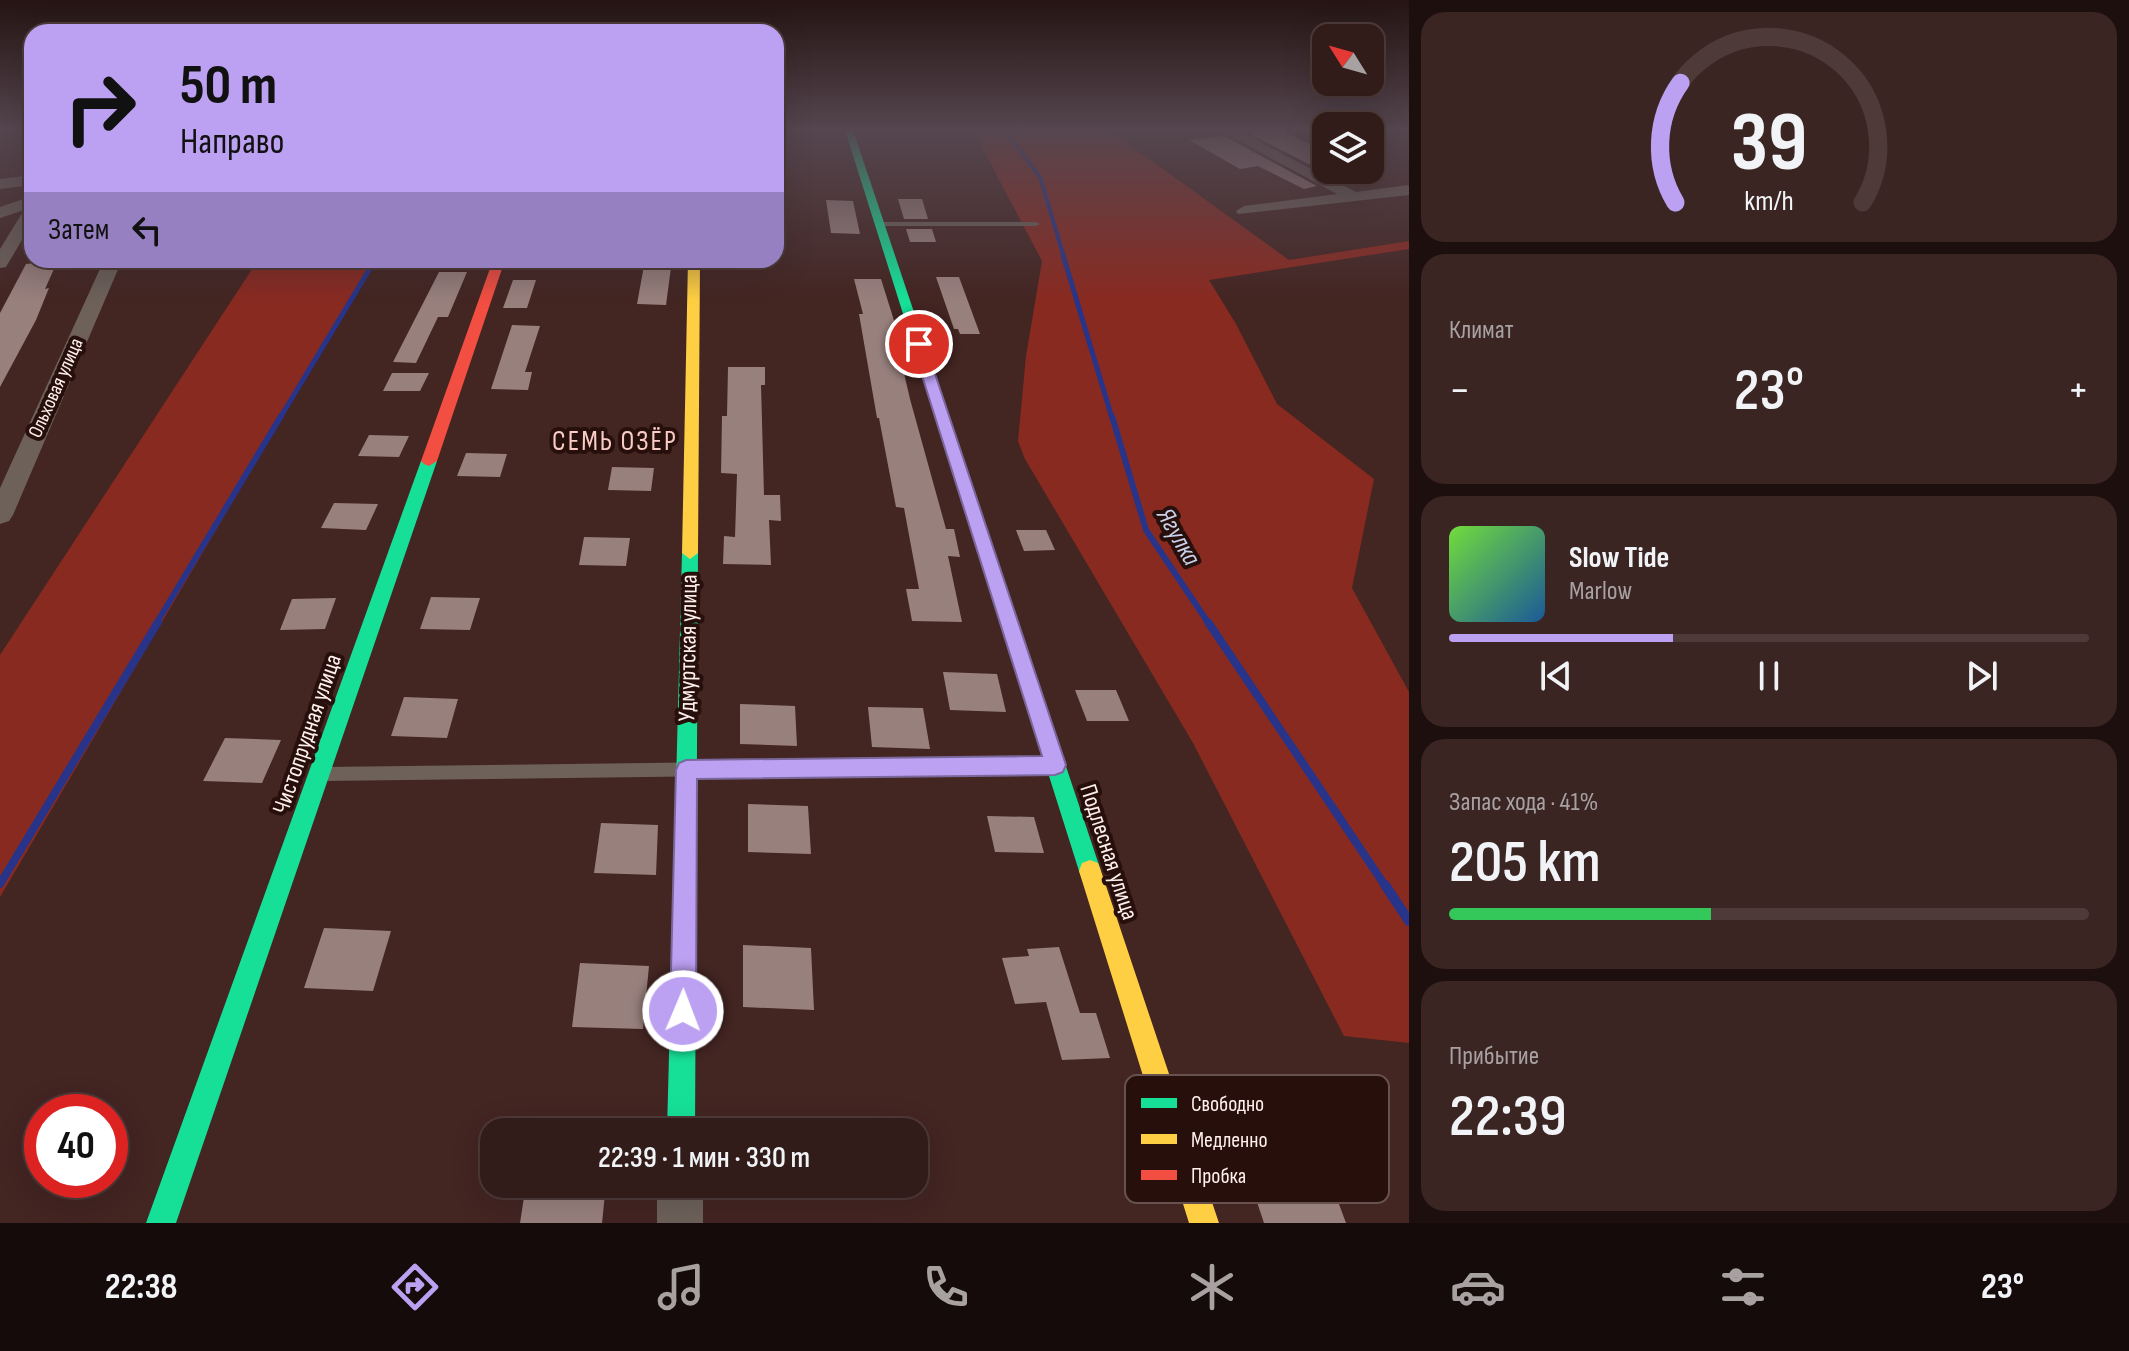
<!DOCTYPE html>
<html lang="ru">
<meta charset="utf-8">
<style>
:root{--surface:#321c1a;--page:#3a2523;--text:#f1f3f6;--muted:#a8a1a2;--line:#4d3a39;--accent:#bca0f2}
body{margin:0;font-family:"Sofia Sans Condensed",sans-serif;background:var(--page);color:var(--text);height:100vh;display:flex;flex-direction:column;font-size:30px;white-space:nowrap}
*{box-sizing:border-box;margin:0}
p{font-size:26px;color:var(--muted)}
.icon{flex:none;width:44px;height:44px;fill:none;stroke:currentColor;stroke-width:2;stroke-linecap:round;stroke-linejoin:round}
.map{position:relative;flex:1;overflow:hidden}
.sheet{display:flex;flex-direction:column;gap:12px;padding:12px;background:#1c0f0e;width:720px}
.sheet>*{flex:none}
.banner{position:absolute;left:24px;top:24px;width:760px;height:244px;border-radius:24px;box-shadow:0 8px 32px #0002,0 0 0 2px var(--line);background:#bca0f2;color:#111;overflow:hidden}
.needle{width:52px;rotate:307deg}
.controls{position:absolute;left:1312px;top:24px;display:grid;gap:16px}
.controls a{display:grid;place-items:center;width:72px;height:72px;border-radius:16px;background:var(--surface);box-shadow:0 8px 32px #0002,0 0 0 2px var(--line);font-size:40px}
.speed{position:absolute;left:24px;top:1094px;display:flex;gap:16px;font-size:40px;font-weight:700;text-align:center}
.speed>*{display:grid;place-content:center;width:104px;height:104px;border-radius:50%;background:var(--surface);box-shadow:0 8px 32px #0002,0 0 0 2px var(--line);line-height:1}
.speed .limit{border:12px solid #d22;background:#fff;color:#111}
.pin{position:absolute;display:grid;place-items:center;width:68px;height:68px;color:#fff;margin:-34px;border:4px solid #fff;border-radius:50%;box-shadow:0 2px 8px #0007}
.me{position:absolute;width:88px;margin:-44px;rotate:1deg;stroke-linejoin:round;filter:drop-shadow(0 0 6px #0008)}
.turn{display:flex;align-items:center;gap:28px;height:168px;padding:0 24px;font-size:36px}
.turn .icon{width:104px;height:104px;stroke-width:2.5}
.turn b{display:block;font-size:56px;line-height:68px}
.then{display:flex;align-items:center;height:76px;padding:0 24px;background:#0003;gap:16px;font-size:30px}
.big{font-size:60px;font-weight:600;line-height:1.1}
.sheet .widget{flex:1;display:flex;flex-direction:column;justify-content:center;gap:12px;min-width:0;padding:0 28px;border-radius:24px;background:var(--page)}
.sheet .dial{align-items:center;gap:0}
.dial svg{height:208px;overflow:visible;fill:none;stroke:var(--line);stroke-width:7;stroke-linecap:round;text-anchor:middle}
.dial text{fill:var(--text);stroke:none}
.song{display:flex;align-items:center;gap:24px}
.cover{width:96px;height:96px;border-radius:12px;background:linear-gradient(135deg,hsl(100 70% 55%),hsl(210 70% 35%))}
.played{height:8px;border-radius:4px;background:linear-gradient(90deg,var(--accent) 35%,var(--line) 35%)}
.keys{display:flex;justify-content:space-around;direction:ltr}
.heat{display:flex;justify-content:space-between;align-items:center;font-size:44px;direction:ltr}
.charge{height:12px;border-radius:6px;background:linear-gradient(90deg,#34c759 41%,var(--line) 0)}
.trip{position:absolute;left:480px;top:1118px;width:448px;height:80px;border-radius:24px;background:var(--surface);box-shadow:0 8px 32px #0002,0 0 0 2px var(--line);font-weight:600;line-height:80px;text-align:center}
.dock{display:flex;height:128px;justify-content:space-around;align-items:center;background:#140b0a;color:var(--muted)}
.dock .icon{width:56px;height:56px}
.dock .selected{color:var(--accent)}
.dock b{font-size:36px;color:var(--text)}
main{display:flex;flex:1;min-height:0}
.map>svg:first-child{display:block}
</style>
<main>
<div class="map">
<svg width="1409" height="1223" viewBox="0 0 1409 1223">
<rect width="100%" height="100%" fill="#432522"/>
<path fill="#892a21" d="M973,130H1109L1289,260L1409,241V249L1209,280L1236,324L1277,404L1374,479L1352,588L1409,692V1043L1344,1036L1193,743L1025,459L1018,441L1026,356L1042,261Z
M258,260H375L0,897V655Z"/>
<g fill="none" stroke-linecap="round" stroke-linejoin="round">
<path stroke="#273489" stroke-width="4" d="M1005,130L1040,177L1064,257"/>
<path stroke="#273489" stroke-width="5" d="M1063,255L1112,418
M280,418L375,260"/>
<path stroke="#273489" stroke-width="6" d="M1112,416L1146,530L1209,624
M156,624L281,416"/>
<path stroke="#273489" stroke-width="8" d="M1208,622L1386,887
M0,884L158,622"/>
<path stroke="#273489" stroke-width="10" d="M1385,885L1409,921"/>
</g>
<path fill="#98807d" d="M1281,130L1326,152V173L1248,133Z
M1224,136L1317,186L1304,189L1258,166L1240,169L1189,140Z
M898,199H922L928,219H904Z
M826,200L853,201L860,234L831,233Z
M906,229H932L936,242H910Z
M58,260L45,289L49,288L36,320L0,387V313L26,264Z
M645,260H672L666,305L637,304Z
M439,272H467L448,317H438L416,363L393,362Z
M936,277H959L980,334H960L958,329H954Z
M854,279H881L897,330H894L910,399L946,529H954L960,557L948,556L962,622L912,621L906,589H919L904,508L896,507L879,418H877L859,314H863Z
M513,280H536L527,308H503Z
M512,325L540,326L525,372H532L528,390L491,389Z
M728,367H765V385H761L764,495H780L781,521L769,520L771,565L723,564L724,536L735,537L737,474L721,473L722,416H727Z
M392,373H429L420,391H383Z
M369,435L409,436L399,457L358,456Z
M466,453L507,454L500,477L457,476Z
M612,467L654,468L651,491L608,490Z
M334,503L378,504L366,530L321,528Z
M1016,530H1046L1055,550L1024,551Z
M584,537L630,538L626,566L579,565Z
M431,597L480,598L470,630L420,629Z
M336,598L325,629L280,630L292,599Z
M943,672L997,674L1006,712L950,710Z
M1075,690H1116L1129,721H1087Z
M404,697L458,699L447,738L391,736Z
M740,704L795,706L797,746L740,744Z
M868,707L923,708L930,749L872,747Z
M225,738L281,740L262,783L203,781Z
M748,804L808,806L811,854L748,852Z
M987,816L1034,817L1044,853L995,852Z
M601,823L658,825L656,875L594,873Z
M324,928L391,931L373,991L304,988Z
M743,945L811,948L814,1010L743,1007Z
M1059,947L1080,1013H1096L1110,1058L1062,1060L1046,1002L1015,1004L1002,958L1029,956L1027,949Z
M580,963L649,966L643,1029L572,1027Z
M1243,1160L1324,1164L1346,1223H1264Z
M526,1184H606L602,1223H520Z"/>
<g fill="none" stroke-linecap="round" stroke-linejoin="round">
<path fill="#6d615a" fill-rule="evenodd" d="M880,222H1036L1040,224L1036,226H877V222Z
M1050,758L1056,760L1058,765L1056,770L1050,772L323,781L317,779L315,774L317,769L323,767Z"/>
<path fill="#6d615a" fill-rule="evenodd" d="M1219,130H1236L1356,192L1409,185V195L1238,214L1236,211L1244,206L1337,194Z
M32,175V185L0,189V179Z
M32,196V223L6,267L0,268V249L24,210L0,218V207Z
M104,260H122L13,515L9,521L0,524V488Z
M657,1184H703V1223H657Z"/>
<path fill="#16e098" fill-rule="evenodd" d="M845,130H853L1101,871L1098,879L1090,882L1082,879L1079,871Z
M429,456L437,461L176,1223H146L421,461Z
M690,547L698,553L695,1132H667L682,553Z"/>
<path fill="#ffcf43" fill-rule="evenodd" d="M688,260H700L698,553L690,559L682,553Z
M1090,860L1098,863L1101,871L1219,1223H1189L1079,871L1082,863Z"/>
<path fill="#f24e42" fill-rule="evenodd" d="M493,260H505L437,461L429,466L424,464L421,461Z"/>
</g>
<linearGradient id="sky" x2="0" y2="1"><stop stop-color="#251413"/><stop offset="0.43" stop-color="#55464f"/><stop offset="1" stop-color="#55464f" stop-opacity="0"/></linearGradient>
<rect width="1409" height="301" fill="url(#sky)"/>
<path fill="#bca0f2" stroke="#7a689d" stroke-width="2" d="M914,341L925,344L1066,765L1063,772L1055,775L697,779L696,1011L692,1020L683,1024L674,1020L670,1011L676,770L679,763L686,760L1042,756L912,344Z"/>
<g text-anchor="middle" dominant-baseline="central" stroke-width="8" stroke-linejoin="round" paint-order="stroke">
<g font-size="20" fill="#fff0ed" stroke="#270f0b">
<text transform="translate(56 388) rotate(-66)">Ольховая улица</text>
</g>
<g font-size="24" fill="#fff0ed" stroke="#270f0b">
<text transform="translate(688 648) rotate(-89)">Удмуртская улица</text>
<text transform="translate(307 734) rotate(-71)">Чистопрудная улица</text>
<text transform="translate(1109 852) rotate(72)">Подлесная улица</text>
</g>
<g font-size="26" font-style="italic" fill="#c8d1eb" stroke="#270f0b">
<text transform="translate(1178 537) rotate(60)">Ягулка</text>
</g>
<g font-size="28" letter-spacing="2" fill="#f9cdc6" stroke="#270f0b">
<text x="615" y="441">СЕМЬ ОЗЁР</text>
</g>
</g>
<rect x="1125" y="1075" width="264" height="128" rx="12" fill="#270f0b" stroke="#68524f" stroke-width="2"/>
<rect x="1141" y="1098" width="36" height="10" fill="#16e098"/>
<rect x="1141" y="1134" width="36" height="10" fill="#ffcf43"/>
<rect x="1141" y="1170" width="36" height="10" fill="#f24e42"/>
<g font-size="22" fill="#fff0ed">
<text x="1191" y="1111">Свободно</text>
<text x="1191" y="1147">Медленно</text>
<text x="1191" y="1183">Пробка</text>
</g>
</svg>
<div class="controls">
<a><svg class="needle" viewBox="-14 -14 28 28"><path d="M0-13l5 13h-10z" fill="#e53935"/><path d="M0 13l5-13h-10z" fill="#a8a1a2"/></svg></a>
<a><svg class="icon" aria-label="layers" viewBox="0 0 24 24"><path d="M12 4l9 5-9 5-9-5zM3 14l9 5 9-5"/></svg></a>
</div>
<div class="speed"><div class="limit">40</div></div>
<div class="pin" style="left:919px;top:344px;background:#d93025"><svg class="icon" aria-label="arrive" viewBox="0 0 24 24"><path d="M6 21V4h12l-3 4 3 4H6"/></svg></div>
<svg class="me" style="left:683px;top:1011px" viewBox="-20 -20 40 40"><circle r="17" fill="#bca0f2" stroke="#fff" stroke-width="3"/><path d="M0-11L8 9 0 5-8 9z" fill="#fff"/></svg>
<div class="trip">22:39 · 1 мин · 330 m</div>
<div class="banner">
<div class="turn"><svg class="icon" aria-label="right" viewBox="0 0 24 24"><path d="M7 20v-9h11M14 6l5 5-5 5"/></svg><div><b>50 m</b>Направо</div></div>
<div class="then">Затем<svg class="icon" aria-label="left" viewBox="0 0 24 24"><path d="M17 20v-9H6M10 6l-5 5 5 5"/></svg></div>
</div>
</div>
<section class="sheet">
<div class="widget dial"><svg viewBox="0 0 100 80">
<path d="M14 69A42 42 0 1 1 86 69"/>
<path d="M14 69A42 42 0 0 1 16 23" stroke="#bca0f2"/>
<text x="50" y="56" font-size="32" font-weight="700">39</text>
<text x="50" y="72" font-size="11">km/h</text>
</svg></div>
<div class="widget"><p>Климат</p>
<div class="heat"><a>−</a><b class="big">23°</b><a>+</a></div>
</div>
<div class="widget">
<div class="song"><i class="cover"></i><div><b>Slow Tide</b><p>Marlow</p></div></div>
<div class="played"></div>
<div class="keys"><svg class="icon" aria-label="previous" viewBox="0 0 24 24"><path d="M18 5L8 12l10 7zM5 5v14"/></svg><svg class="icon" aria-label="pause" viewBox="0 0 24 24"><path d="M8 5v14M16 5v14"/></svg><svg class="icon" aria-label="next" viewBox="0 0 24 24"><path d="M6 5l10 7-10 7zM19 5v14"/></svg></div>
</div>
<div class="widget"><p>Запас хода · 41%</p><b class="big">205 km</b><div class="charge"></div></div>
<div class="widget"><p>Прибытие</p><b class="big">22:39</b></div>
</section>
</main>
<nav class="dock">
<b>22:38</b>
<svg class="icon selected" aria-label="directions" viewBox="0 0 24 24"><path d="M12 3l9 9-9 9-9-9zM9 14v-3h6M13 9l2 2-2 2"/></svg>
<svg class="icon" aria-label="music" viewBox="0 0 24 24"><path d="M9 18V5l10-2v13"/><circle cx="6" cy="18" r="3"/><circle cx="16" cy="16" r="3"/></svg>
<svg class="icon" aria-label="phone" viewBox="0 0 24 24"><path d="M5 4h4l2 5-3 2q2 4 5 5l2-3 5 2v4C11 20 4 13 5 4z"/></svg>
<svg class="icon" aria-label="climate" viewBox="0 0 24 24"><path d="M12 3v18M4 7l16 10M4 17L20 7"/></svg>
<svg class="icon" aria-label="car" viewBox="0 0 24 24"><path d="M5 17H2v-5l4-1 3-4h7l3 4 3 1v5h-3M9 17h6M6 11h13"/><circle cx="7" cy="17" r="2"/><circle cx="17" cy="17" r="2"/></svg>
<svg class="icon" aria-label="filters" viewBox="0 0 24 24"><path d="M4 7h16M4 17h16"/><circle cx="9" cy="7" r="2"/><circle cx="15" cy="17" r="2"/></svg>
<b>23°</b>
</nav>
